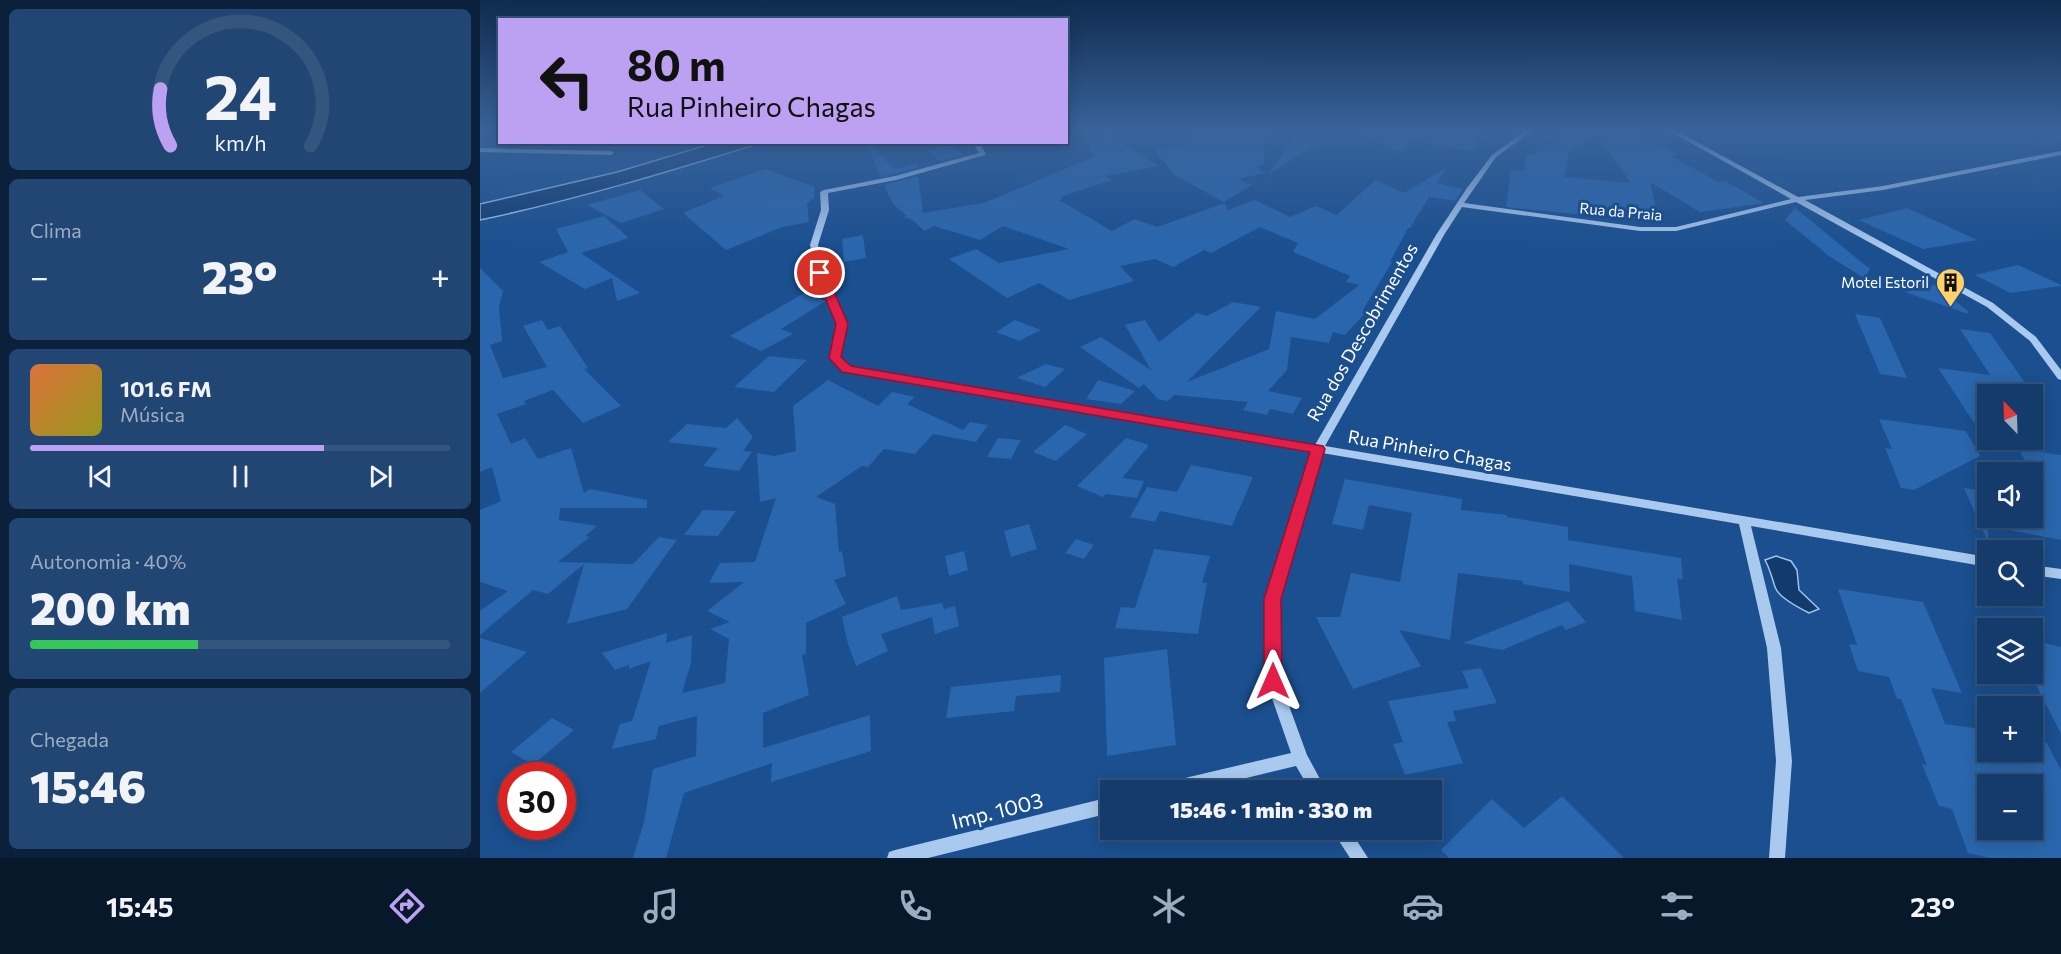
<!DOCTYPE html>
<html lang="pt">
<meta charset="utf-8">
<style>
:root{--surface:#143b6b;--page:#214673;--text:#f1f3f6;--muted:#9dadc1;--line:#33557e;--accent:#bca0f2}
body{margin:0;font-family:Commissioner,sans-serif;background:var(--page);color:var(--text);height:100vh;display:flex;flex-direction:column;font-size:22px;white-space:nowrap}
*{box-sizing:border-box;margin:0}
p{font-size:20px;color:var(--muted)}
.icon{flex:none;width:33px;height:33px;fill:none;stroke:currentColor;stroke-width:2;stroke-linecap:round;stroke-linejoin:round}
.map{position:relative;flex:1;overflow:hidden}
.details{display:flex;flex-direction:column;gap:9px;padding:9px;background:#0b203b;width:480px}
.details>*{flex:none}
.top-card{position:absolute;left:18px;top:18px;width:570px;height:126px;border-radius:0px;box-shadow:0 3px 15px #0003,0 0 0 2px var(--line);background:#bca0f2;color:#111;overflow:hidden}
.needle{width:39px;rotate:337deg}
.tools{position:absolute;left:1497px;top:384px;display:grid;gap:12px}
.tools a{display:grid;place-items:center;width:66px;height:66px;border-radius:0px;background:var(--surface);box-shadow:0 3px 15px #0003,0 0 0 2px var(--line);font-size:30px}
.speed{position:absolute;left:18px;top:762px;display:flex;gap:12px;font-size:30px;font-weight:700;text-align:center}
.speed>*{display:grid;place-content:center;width:78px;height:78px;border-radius:50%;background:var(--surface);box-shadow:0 3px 15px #0003,0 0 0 2px var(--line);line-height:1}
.speed .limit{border:9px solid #d22;background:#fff;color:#111}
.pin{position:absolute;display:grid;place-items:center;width:51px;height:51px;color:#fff;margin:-26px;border:3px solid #fff;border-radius:50%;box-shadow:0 2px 6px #0007}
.me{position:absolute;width:66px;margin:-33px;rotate:0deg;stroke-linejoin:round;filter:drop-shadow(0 0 4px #0008)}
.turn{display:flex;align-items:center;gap:21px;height:126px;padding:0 30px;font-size:27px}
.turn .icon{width:78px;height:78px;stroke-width:2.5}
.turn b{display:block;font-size:42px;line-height:51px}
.big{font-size:45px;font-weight:800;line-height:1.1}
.details .widget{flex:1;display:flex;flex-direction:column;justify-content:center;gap:9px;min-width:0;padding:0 21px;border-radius:9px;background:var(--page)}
.details .dial{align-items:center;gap:0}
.dial svg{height:156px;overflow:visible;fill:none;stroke:var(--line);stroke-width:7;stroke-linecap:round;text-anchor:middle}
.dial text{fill:var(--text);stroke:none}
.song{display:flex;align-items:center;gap:18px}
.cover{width:72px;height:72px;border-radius:9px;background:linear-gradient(135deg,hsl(20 70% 55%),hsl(60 70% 35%))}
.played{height:6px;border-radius:3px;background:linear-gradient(90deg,var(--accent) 70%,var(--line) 70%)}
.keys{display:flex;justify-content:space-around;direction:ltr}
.heat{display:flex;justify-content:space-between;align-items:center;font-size:33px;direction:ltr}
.charge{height:9px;border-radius:4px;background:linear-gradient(90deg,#34c759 40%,var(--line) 0)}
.trip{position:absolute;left:620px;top:780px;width:342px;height:60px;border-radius:0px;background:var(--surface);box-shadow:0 3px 15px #0003,0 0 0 2px var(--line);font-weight:800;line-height:60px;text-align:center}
.menu{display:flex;height:96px;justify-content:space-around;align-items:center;background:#08182b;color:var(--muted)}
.menu .icon{width:42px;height:42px}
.menu .active{color:var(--accent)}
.menu b{font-size:27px;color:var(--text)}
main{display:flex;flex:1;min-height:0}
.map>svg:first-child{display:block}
</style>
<main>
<section class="details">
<div class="widget dial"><svg viewBox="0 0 100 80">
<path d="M14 69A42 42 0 1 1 86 69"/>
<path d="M14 69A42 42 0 0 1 9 40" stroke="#bca0f2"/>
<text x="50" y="56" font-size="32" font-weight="700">24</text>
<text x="50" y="72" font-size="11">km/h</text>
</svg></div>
<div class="widget"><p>Clima</p>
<div class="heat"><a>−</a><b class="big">23°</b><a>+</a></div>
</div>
<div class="widget">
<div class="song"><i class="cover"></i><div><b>101.6 FM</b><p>Música</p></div></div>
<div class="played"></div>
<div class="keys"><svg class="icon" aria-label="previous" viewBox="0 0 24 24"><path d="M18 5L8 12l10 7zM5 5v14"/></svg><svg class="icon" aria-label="pause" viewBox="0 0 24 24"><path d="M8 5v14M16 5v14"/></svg><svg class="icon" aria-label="next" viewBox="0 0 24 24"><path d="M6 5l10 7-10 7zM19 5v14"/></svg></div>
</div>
<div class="widget"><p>Autonomia · 40%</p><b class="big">200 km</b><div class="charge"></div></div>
<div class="widget"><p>Chegada</p><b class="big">15:46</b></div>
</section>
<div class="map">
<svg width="1581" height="858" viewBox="0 0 1581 858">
<rect width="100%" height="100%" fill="#1b4f8f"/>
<path fill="#123a6d" stroke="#9cc4f0" stroke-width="1.5" d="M234,143H281C188,172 95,200 0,220V204L137,172Z
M1296,556L1311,561L1317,570L1319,590L1339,609L1329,613C1319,608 1298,597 1295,587C1292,578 1290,569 1285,560Z"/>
<path fill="#2a66ad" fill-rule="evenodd" d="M869,129H1003L994,151L930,141L921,153Z
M1092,129H1149L1199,154L1191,156L1238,182L1245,181L1284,203L1220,212L1170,182L1179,221L1173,213L1125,208L1124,217L1026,207L1031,170L1043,171L1047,154L1055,155L1056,152ZM1116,134L1151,183L1085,177L1089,152Z
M751,130H785L784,164L776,166L785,173L759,179L772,185L744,202L694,175L674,149L712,143L713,132Z
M628,135L679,166L625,176L632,180L580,197L583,198L579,200L632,231L655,219L677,227L745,203L748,210L775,200L810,217L836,206L857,215L895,180L924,193L966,168L957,183L983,189L975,201L949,197L930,228H928L910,262H912L883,310L887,311L865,335L853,332L849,343L811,337L807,370L788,391L822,398L813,414L790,409L787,415L763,410L768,402L694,395L688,401L678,399L664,384L659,388L600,347L621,337L671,370L645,325L665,320L679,342L717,313L727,316L753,302L781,307L707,382L789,349L796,311L835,319L879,285L866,282L870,276L813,252L818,243L780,227L731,253L724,250L693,267L675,259L640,266L654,281L589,300L559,283L527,298L469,259L496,249L519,263L589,249L523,226L500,240L454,226L445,231L431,219L423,217L427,216L413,204L404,185L438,176L443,213L504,203L613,157L608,140Z
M813,137L843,140L789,174Z
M388,142L414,169L437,164V168L401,177L386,143Z
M470,145L485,155L461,161L447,151Z
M286,169L334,187V198L327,203L329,222L302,227L246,250L203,213L244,196L230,188Z
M160,190L184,209L141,223L107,205Z
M1315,208L1390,269L1384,278L1349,256L1305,220Z
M1427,208L1454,220L1497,240L1443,249L1379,220Z
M124,216L149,238L101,253L160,293L137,301L132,278L105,289L59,262L88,252L76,229Z
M383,235L386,258L364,262L362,239Z
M1538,265L1581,285V286L1530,293L1495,275Z
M0,268L23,291L19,307L22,341L10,345L23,378L67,367L43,326L62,320L68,330L80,326L108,368L104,369L141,406L103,423L73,390L44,401L46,404L17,414L31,444L45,438L58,459L91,448L104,493L110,489L167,500V508H80L79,520L117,526L105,536L110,537L78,562L153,564L179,537L197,540L147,609L87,624L104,564L68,594L53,590L0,635V611L28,591L0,582V510L21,501L12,467L0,472Z
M1455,285L1489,312L1488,314L1425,292Z
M324,293L346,301L301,329L313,334L281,351L250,336Z
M1375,314L1400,318L1427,378L1400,374Z
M535,320L561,330L539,341L516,332Z
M1480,329L1510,333L1555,397L1552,394L1508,391V444L1458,368L1510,375Z
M289,356L327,360L294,392L254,387Z
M566,364L585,369L565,387L537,378Z
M348,380L398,406L412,392L435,397L427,404L483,430L490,422L508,425L496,442L453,434L435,454L404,449L388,467L382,466L336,497L355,504L359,552L362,551L366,576L354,580L366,604L326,623V654L322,655L329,695L283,713V748L390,715L391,751L291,782L292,763L204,793L186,858H153L164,822L173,769L216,756L217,716L179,726L176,739L132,749L140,724L152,721L171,661L149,669V665L135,670L122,653L187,633L186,643L212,635L211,663L202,693L245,683L249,639L230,629L250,622L227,611L264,582L229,583L240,563L275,562L296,498L280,502L277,453L294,456L316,451L313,406Z
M618,380L655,391L641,404L606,399Z
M257,418L273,437L263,451L272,452L259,471L223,466L238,448L188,442L207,424L246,428Z
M1399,419L1486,431L1500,456L1434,490L1421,488L1405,448L1412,449Z
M585,425L607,434L576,461L553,452Z
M518,438L541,440L531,459L507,457Z
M646,438L669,445L642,478L664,481L657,498L626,494L623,497L597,486Z
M1538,449L1581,455V540L1508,526V542L1484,488L1508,492V518H1552V486L1563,488Z
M711,465L773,477L752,526L680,511L675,522L650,517L667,487L697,492Z
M865,479L982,499L981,510L1027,515V517L1088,527V540L1201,558L1203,580L1197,578L1202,620L1155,611L1152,576L1089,564L1090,592L1043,584V581L978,573L970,640L919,630L941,666L873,689L836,617H860L871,573L920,582L932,513L889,505L883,530L852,524Z
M223,510L256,511L238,536L204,535Z
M549,524L557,549L531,557L524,531Z
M596,539L614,545L604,559L585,553Z
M674,549L730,556L722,583H727L718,634L635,628L641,607L655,608Z
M484,551L488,570L469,576L465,556Z
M1358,589L1443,602L1482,693L1451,688L1465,724L1508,730V752H1552V740L1567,743L1581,770V858H1510L1488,853L1472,809L1459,806L1442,764L1447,765L1421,699H1417L1409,677L1378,671L1369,644L1377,645ZM1508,784H1552V830H1508Z
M417,596L421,610L462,603L464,609L475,606L479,626L455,634L452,617L401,634L408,651L376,666L368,644L362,617Z
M1088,601L1106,622L1086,630L1082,625L1022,650L983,643Z
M0,638L47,652L0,693Z
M1552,640L1581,647V734L1552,677Z
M687,649L696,745L627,756L624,658Z
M1001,668L1017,703L973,711L976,721L967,722L983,763L925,775L913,744L923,742L908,701L989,688L982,671Z
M581,675L580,692L536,696L534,711L466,718L471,687Z
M72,718L94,730L53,765L31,752Z
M1082,796L1144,858H969L961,850L1012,799L1044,828Z"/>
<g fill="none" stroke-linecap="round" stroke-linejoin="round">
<path fill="#a9c9ee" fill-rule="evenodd" d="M1048,129H1055L1016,157L984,203L1160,227H1196L1311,199L1186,129H1193L1318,197L1403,186L1581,151V155L1403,190L1325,200L1513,303L1556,337L1581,370V380L1578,379L1550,341L1507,307L1316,202L1196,231H1160L982,207L964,235L845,446L1508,557V567L1271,526L1301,648L1312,761L1305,858H1289L1296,761L1287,648L1259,524L842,453L798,599L800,681L827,755L846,790H830L816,766L717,790H680L682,785L688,782L811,753L786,681V599L832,451L367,372L364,371L350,358L358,324L337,273L330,245L341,210L340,192L344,190L415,176L499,153L492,142H499L506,154L505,155L416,180L348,193L349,210L338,245L345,273L366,324L360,357L370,367L835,445L956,235L987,188L1012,155Z
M0,148L131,151L134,153L131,155L0,152Z
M1552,565L1581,569V579L1552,575Z
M630,797V813L448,858H407L409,852L415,850Z
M852,830H870L888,858H870Z"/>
</g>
<linearGradient id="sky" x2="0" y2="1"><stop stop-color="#0f2b4f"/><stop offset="0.52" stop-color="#39639b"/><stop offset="1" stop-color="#39639b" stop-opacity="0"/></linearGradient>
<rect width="1581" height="249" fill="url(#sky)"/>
<path fill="#e11d48" stroke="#92132f" stroke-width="1.5" d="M340,270L346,273L368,324L361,357L371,366L843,446L845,449L801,599L802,681L799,687L793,689L786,687L784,681V599L830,452L362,372L349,358L356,324L335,273Z"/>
<defs>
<symbol id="building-pin" viewBox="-11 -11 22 30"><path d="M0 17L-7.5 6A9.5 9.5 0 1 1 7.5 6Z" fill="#ffd166" stroke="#1b4f8f"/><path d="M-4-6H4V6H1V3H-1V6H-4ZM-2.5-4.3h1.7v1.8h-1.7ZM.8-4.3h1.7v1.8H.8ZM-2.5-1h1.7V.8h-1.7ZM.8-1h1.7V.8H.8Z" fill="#111"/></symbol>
</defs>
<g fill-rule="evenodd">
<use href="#building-pin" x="1454" y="266" width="33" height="45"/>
</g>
<g text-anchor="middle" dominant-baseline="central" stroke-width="6" stroke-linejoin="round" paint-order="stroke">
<g font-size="15" fill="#fff" stroke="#1b4f8f">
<text transform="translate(1141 211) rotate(5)">Rua da Praia</text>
</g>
<g font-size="15" fill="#fff" stroke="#1b4f8f" text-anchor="end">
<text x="1449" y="282">Motel Estoril</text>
</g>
<g font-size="18" fill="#fff" stroke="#1b4f8f">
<text transform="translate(882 332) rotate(-60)">Rua dos Descobrimentos</text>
<text transform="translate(950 450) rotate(10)">Rua Pinheiro Chagas</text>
</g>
<g font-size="21" fill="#fff" stroke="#1b4f8f">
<text transform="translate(517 810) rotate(-14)">Imp. 1003</text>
</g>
</g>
</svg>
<div class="tools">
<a><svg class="needle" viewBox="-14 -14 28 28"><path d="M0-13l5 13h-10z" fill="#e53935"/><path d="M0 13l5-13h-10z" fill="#9dadc1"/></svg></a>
<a><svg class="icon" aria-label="sound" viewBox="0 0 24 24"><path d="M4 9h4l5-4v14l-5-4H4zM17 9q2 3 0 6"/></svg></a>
<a><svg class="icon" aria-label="search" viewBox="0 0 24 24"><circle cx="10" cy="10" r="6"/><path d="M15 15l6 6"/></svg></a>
<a><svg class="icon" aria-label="layers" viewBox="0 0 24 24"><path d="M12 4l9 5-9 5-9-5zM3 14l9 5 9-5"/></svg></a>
<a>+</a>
<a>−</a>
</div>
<div class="speed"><div class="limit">30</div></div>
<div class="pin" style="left:340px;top:273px;background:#d93025"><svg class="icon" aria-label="arrive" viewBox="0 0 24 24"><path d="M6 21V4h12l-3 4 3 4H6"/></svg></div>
<svg class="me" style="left:793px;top:681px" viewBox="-20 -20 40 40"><path d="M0-17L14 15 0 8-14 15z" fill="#e11d48" stroke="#fff" stroke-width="4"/></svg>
<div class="trip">15:46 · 1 min · 330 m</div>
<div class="top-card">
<div class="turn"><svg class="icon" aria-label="left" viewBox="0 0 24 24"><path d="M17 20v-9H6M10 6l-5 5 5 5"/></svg><div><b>80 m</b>Rua Pinheiro Chagas</div></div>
</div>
</div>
</main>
<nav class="menu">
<b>15:45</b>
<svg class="icon active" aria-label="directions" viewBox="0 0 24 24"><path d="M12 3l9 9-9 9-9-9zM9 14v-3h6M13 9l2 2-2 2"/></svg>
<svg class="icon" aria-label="music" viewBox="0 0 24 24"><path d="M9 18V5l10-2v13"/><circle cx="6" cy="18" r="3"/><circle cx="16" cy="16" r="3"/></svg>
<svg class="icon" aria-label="phone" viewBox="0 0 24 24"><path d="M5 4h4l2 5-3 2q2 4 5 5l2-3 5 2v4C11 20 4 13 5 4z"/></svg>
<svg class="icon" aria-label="climate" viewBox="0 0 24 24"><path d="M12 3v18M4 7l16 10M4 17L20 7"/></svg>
<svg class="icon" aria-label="car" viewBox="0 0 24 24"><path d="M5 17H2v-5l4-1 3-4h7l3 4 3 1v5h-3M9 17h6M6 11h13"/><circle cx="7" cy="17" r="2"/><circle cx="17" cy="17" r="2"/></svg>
<svg class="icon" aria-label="filters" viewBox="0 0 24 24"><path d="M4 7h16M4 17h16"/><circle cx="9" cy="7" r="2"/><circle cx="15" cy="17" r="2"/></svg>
<b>23°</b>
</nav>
